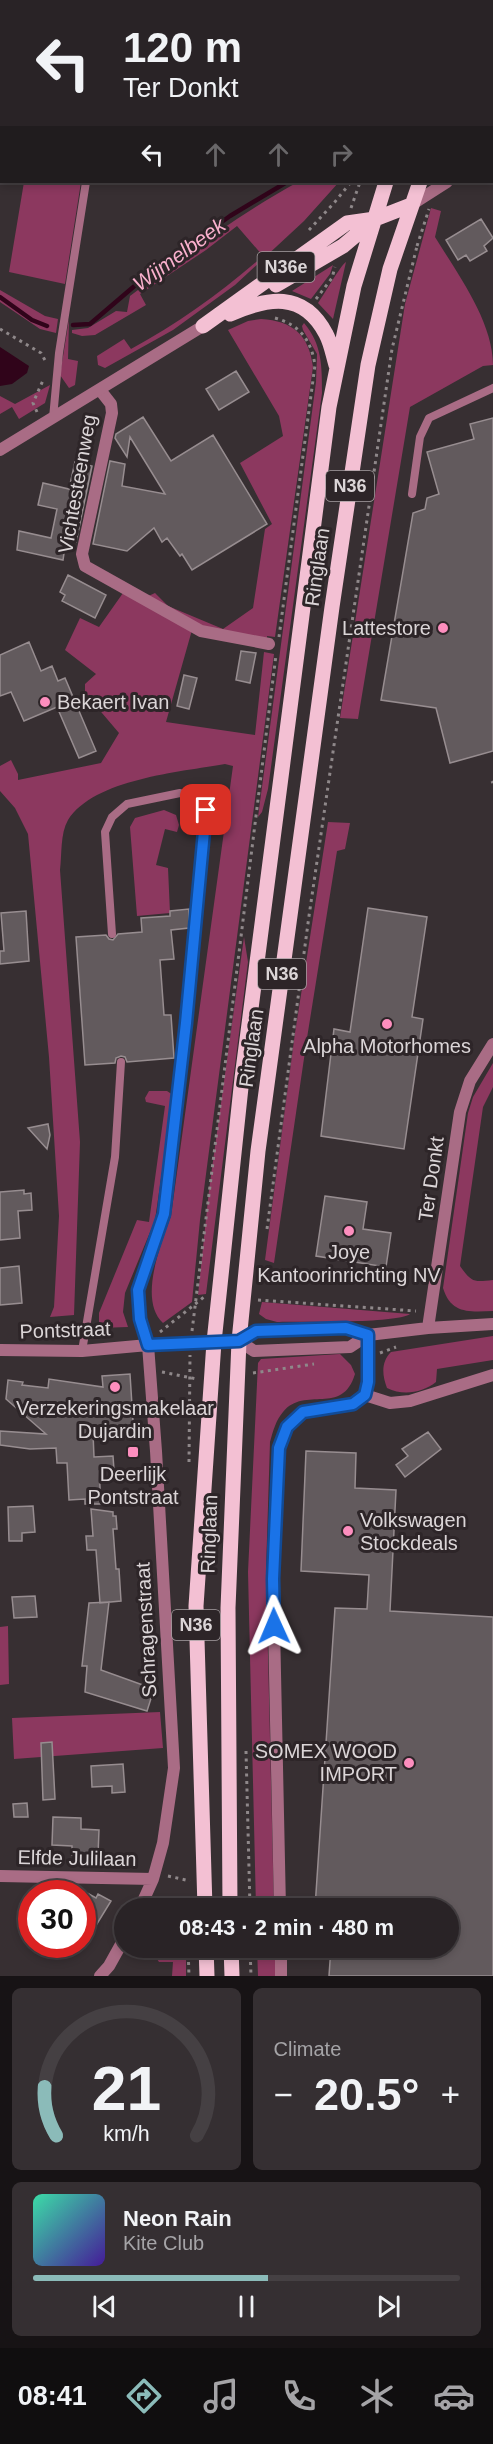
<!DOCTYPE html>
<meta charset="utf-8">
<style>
:root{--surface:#292326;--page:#352f32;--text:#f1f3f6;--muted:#a5a4a7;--line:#454043;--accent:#8bbbb9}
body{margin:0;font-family:Helvetica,sans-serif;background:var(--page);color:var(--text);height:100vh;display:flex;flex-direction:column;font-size:22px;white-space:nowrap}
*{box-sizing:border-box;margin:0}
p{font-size:20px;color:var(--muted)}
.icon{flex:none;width:33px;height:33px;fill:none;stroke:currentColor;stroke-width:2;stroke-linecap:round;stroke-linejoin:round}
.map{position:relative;height:1976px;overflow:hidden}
.drawer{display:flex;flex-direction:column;gap:12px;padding:12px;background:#171315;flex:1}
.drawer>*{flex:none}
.guide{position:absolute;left:0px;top:0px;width:494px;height:183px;box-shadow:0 3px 9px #0003,0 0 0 2px var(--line);background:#292326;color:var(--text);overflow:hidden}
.speed{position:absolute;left:18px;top:1880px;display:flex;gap:12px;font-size:30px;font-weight:700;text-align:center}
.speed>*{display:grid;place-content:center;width:78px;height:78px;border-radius:50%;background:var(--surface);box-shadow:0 3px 9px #0003,0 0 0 2px var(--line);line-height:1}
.speed .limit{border:9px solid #d22;background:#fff;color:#111}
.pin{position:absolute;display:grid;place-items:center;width:51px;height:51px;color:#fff;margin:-26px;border-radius:12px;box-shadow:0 3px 9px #0006}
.me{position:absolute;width:66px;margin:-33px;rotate:359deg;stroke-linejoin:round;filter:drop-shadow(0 0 4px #0008)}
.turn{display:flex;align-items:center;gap:21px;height:126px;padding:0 24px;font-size:27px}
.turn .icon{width:78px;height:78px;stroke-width:2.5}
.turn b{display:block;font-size:42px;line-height:51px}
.lanes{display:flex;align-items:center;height:57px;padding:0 24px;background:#0003;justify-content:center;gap:30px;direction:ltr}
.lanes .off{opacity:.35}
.big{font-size:45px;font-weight:800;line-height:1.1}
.drawer .tile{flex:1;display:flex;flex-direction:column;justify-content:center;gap:9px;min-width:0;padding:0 21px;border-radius:9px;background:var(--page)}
.drawer .dial{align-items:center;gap:0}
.dial svg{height:156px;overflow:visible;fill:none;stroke:var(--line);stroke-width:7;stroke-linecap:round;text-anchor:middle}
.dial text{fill:var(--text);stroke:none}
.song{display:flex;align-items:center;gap:18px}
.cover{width:72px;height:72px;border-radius:9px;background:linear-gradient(135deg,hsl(160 70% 55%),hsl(260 70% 35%))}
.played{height:6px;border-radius:3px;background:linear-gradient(90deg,var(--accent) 55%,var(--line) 55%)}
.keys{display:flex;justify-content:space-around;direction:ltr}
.heat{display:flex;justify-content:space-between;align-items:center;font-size:33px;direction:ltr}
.drawer .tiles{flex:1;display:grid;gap:12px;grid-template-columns:1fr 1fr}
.tile:last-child{grid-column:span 2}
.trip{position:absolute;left:114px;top:1898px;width:345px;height:60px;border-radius:30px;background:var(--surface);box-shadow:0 3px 9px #0003,0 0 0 2px var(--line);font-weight:800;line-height:60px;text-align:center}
.tabs{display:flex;height:96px;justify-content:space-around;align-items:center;background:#100e0f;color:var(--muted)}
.tabs .icon{width:42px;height:42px}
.tabs .active{color:var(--accent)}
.tabs b{font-size:27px;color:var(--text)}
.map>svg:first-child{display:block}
</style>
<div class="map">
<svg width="493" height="1976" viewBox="0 0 493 1976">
<rect width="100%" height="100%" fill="#372f32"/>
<path fill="#8c385f" d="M101,0H456L101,2Z
M24,182H81L65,284L9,272Z
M298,182H339L304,221L235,285L173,330L105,368L98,365L97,356L124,339L131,349C179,323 222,292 263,256L237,226L206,250L140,294L146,305L95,335L82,336L72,333V330L88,328L116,311L127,312L130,296C185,255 238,215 298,182Z
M431,208L441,211L435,237C457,273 493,321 493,365L483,366L410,407L358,719L340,718L405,304Z
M346,262L333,319L318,303C324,295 340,266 346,262Z
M333,265L330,274L311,299L292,291Z
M0,290L45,316L58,319L56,333L40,329L0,302Z
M69,319L68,359L78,361L75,385L69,388L60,375Z
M261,319C293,321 309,335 313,367L275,637L267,636V640L214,631L144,598L155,593L168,606L223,629L253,608L265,529L272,524L240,463L283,436L279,416L228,330L248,321Z
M304,323C322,344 322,366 322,393L268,789L262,812L258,817L316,382L317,354L303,330L302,326Z
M50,385L45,403L19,419L12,407L0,414V396L15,404Z
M123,593L192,630L166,722L255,735L264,652L274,654L200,1220L192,1302L163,1323C138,1300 161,1244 171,1216L233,766L225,764C180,772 94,779 68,820C60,834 62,855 60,870L80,1142L74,1315L50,1317L54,1307L59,1216L49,1057L28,834L15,808L0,791V766L11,760L18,774V780L101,763L119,733L85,693V684L96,674L65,650L80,618L99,627Z
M164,810L176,815L179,825L177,832L165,829L156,865L168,868L170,913L137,916L130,827L135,818Z
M328,822L350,823L345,849L337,851L307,1038L274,1263L265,1260L295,1033Z
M244,937L248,962L206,1294L198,1295L209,1190Z
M493,1063V1087L483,1107L460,1266C472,1283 474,1282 493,1280V1311C469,1312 451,1314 443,1288L468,1113L473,1097Z
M149,1091H167L173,1095L155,1220L125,1293L123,1312L128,1327L99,1328V1313L137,1220L149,1222L165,1106L146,1102L145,1098Z
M262,1302L410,1314C395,1324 301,1321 277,1322L266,1319L259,1314Z
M493,1336V1360L437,1369L436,1382C422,1393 403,1396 387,1388C382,1375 381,1362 391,1352Z
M340,1354L351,1365L355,1374C342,1417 305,1385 283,1412C276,1420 273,1431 270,1442L266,1571L274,1908H256L248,1572L258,1363L261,1359Z
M8,1626L9,1684L0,1685V1627Z
M160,1712L163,1748L14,1759L12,1718Z
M159,1947H186V1976H172L173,1962H159L155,1956Z
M257,1947H275V1976H258Z"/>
<path fill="#30041a" d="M0,347L29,366L27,373L12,384L0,386Z"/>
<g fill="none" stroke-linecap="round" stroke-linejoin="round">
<path stroke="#30041a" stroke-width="4.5" d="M419,2L420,0
M0,297L32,320L47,326
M73,325L90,324L145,277L230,216L287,182"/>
</g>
<path fill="#625a5d" stroke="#978d90" stroke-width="1.5" d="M481,219L493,238L484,246L487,251L470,261L466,255L458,260L446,240Z
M236,371L249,392L219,410L206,389Z
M143,417L171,461L213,435L267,524L192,570L182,554L180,556L167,538L162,542L154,528L127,551L93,544L110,461L125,464L122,486L165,494L130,437L127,457L115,438L116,434Z
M493,418V751L450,763L436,708L381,700L413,513L425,509L427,498L439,494L427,452L474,439L470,424Z
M75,462L92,466L76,542L66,540L63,560L17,550L19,531L51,538L57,509L38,505L43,483L69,489Z
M68,575L106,595L95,618L62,601L65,595L60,592Z
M29,642L41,671L52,666L58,681L65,678L96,751L79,758L57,707L24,721L11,692L0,696V655Z
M241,651L256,653L250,683L236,680Z
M184,675L197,678L189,709L177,706Z
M368,908L427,917L412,1017L423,1019L404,1149L321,1136L334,1029L350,1032Z
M189,909V928L171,930L174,959L160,960L164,1015H171L174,1058L127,1062L125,1057L121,1056L116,1058L115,1063L85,1065L76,937L106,935L109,939L113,940L118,934L142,932L141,918L170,916V911Z
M26,911L29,961L0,964V951H4L1,913Z
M48,1124L50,1135L47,1149L28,1128Z
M24,1190V1194L31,1193L32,1210L18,1211L20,1238L0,1240V1192Z
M325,1196L367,1202L363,1229L391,1233L386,1267L316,1256Z
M19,1266L22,1303L0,1305V1268Z
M130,1374L134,1437L121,1438L120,1431L93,1433L94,1457L113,1456L114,1470L99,1471L101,1504H85V1499L69,1500L67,1463H57L56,1448L30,1449L0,1445V1431L46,1434L6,1399L8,1380L23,1382L22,1385L48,1388L49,1379L103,1387L102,1376Z
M428,1432L441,1449L405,1477L396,1465L408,1456L402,1449Z
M306,1451L356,1453L355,1488L396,1490L390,1611L493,1617V1976H329L331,1947H448V1908H315L335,1608L367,1609L369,1575L301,1571Z
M33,1506L35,1532L22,1533V1541H9L8,1507Z
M91,1509L113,1512V1516H116L117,1529H113L116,1569H119L121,1601L100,1603L96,1550H87L86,1536H93Z
M35,1596L37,1617L14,1618L12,1597Z
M109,1602L101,1670L154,1689L147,1711L85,1692L87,1666H82L89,1603Z
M52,1742L55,1799L43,1800L41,1743Z
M123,1764L125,1792L112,1793V1786L92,1787L91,1766Z
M27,1803L28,1817H14L13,1804Z
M53,1817L81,1818V1829L99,1830L98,1856L72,1855V1846L52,1845Z
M87,1893L96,1898L98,1894L111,1901L92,1932L82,1927V1902Z"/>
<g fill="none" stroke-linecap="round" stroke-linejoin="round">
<path stroke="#8f888a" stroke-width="3" stroke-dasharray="3 4.5" stroke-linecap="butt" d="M461,2L462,0
M492,85L493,83
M351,208L360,182
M309,230L334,203L351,182
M417,246L429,209
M316,299L332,278L335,267
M275,318C300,325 311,340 315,365L279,637
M0,329L41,353L46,362
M37,412L33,403L44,378
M492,781L493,783
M267,1229L309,916L392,349L417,246
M258,1300L416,1311
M192,1331L276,655
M160,1332L204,1297
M380,1353L396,1347
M162,1372L197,1379
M253,1373L314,1364
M189,1462L190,1355
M246,1751L250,1908
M168,1876L190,1881
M188,1947L189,1976
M250,1947L251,1976"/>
<path stroke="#a96c85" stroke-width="8" d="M94,0V2
M53,418L59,353L86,182
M412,494L420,437L429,418L493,388
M112,934L105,832L112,817L127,804L180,793L196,798L206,810L185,1042L164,1214L138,1290L140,1319L148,1345
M82,1351L115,1157L121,1062"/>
<path stroke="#a96c85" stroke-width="12" d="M492,153L493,152
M411,205L447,182
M100,390L111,404L112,413L82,554L85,566L201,631L269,644
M428,1328L460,1112L470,1081L493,1044
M239,1341L254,1351L350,1347L368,1335
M0,1350L82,1351L148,1345L239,1341L256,1331L346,1328L368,1335L428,1328L493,1324
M365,1395L390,1403L410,1401L493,1375
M0,1876L153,1879
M140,1908L153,1879L163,1843L174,1768L156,1451L148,1345
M280,1908L273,1579L279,1448L287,1427L303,1412L353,1404L365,1395L368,1382V1335
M281,1947V1976
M100,1976L109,1966L124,1939"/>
<path stroke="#a96c85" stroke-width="12" d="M0,450L203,326"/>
<path stroke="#f3c0d3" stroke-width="15" d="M487,2L488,0
M492,48L493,47
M276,285L343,246L375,219
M230,314C267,298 303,290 326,334C331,343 333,355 336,365
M203,326L347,223L375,219L411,205
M205,1908L196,1606L214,1342L242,1078L329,407L354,286L386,182
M230,1908L228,1608L239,1341L258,1151L332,607L368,365L390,269L420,182
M206,1947L207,1976
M231,1947L232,1976"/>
</g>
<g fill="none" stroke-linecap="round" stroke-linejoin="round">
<defs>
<path id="route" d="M206,810L186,1023L164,1214L138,1290L140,1319L148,1345L239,1341L256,1331L346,1328L368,1335V1382L365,1395L353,1404L303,1412L287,1427L279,1448L273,1579L274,1626"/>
</defs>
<use href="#route" stroke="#114b97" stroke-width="15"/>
<use href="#route" stroke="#1a73e8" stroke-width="10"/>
</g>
<g fill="#fd8ebe" stroke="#2d2528" stroke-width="2">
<circle cx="443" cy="628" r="6"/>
<circle cx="45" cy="702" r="6"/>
<circle cx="387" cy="1024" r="6"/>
<circle cx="349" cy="1231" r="6"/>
<circle cx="115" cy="1387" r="6"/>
<rect x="127" y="1446" width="12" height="12" rx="3"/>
<circle cx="348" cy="1531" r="6"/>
<circle cx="409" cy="1763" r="6"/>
</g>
<g text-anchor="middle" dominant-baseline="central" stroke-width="6" stroke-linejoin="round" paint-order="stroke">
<g fill="#2d2528" stroke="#a7a0a2" stroke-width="1.5">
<rect x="257.5" y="252" width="57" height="30" rx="4.5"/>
<rect x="326" y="471" width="48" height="30" rx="4.5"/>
<rect x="258" y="959" width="48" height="30" rx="4.5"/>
<rect x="172" y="1610" width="48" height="30" rx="4.5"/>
</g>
<g font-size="18" font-weight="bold" fill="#dbd5d7">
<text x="286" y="267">N36e</text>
<text x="350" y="486">N36</text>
<text x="282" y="974">N36</text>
<text x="196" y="1625">N36</text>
</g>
<g font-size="20" fill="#dbd5d7" stroke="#2d2528">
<text transform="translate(77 484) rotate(-80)">Vichtesteenweg</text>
<text transform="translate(317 567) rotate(-82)">Ringlaan</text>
<text transform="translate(251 1048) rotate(-82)">Ringlaan</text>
<text transform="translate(431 1179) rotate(-82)">Ter Donkt</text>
<text transform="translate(65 1330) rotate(-2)">Pontstraat</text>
<text transform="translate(209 1534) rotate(-88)">Ringlaan</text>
<text transform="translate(146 1630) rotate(-93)">Schragenstraat</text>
<text transform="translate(77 1858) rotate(1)">Elfde Julilaan</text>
</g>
<g font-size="20" fill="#dbd5d7" stroke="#2d2528">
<text x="431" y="628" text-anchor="end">Lattestore</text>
<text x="57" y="702" text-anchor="start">Bekaert Ivan</text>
<text x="387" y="1046">Alpha Motorhomes</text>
<text x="349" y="1252">Joye<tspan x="349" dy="23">Kantoorinrichting NV</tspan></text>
<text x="115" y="1408">Verzekeringsmakelaar<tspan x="115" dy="23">Dujardin</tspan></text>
<text x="133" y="1474">Deerlijk<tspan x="133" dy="23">Pontstraat</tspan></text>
<text x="360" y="1520" text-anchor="start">Volkswagen<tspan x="360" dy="23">Stockdeals</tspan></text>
<text x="397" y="1751" text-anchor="end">SOMEX WOOD<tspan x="397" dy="23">IMPORT</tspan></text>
</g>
<g font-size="21" font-style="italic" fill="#fab0cd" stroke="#2d2528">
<text transform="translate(179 254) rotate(-36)">Wijmelbeek</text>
</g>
</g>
</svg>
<div class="speed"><div class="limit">30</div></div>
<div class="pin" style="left:206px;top:810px;background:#d93025"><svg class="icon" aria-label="arrive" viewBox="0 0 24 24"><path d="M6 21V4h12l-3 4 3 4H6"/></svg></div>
<svg class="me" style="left:274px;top:1626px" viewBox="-20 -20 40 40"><path d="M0-17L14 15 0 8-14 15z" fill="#1a73e8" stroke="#fff" stroke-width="4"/></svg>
<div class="trip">08:43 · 2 min · 480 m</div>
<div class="guide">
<div class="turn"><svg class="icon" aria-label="left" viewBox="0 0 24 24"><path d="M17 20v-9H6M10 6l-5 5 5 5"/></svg><div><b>120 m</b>Ter Donkt</div></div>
<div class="lanes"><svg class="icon" aria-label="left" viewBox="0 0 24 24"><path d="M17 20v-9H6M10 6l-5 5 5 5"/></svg><svg class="icon off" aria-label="ahead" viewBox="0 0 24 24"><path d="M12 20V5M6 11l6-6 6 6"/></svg><svg class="icon off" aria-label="ahead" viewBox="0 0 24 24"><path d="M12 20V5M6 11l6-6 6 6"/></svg><svg class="icon off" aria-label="right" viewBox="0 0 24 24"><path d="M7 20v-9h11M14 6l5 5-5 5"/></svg></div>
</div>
</div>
<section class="drawer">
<div class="tiles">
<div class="tile dial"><svg viewBox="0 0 100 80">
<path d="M14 69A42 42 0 1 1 86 69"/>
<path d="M14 69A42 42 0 0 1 8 44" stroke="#8bbbb9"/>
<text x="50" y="56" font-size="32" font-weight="700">21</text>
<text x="50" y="72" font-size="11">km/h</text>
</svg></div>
<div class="tile"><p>Climate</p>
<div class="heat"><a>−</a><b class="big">20.5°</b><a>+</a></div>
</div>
<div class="tile">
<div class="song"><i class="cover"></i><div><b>Neon Rain</b><p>Kite Club</p></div></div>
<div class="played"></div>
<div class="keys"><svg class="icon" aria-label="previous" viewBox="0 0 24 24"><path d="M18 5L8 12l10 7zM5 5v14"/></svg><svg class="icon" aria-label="pause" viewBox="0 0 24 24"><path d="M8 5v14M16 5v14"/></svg><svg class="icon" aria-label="next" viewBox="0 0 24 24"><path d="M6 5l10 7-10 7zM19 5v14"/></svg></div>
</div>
</div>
</section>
<nav class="tabs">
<b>08:41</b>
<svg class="icon active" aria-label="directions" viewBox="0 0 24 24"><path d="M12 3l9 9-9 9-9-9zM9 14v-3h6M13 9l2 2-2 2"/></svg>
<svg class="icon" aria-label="music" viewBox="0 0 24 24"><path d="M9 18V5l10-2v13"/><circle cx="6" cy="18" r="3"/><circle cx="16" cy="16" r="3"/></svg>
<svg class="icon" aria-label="phone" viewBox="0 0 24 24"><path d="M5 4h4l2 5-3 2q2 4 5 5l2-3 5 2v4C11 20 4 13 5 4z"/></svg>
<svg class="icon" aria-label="climate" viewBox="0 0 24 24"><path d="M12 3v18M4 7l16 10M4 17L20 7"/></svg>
<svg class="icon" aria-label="car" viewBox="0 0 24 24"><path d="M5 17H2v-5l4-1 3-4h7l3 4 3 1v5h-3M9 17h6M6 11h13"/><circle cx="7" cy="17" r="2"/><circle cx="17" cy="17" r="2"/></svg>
</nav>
